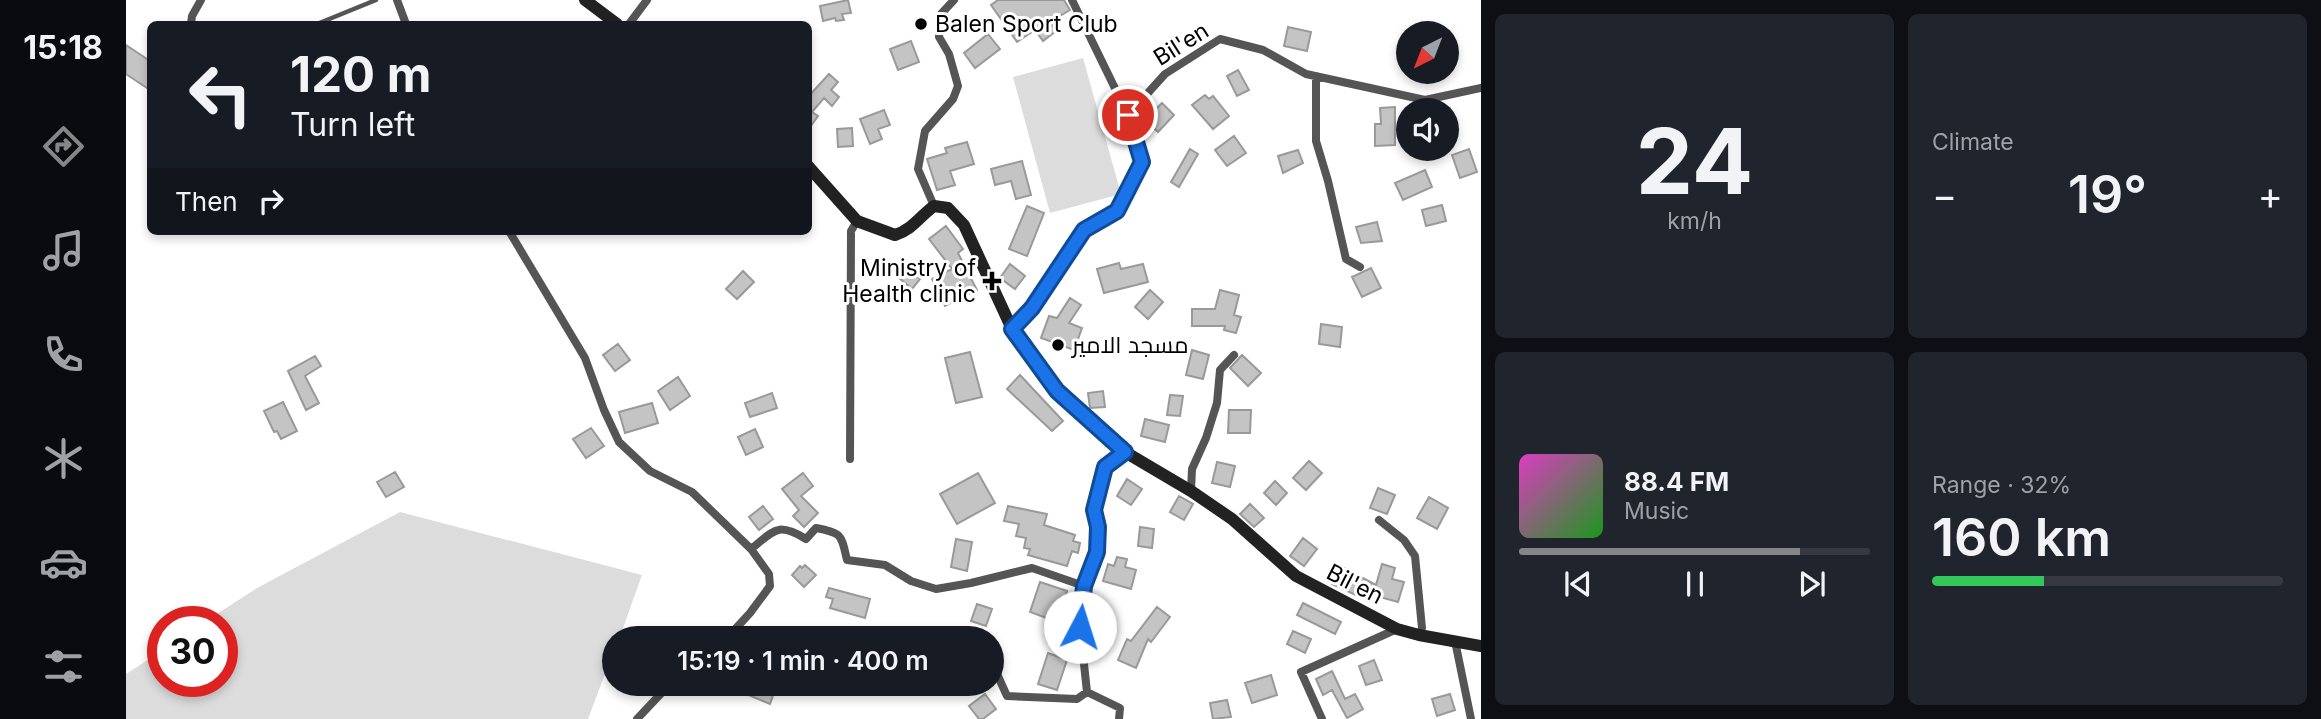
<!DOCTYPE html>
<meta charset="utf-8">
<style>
:root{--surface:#171b24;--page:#20242c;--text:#f1f3f6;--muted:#9ea1a6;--line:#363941;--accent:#858687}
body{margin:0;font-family:Inter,Cairo,sans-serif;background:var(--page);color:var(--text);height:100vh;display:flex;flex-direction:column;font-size:26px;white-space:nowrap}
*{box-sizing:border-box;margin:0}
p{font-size:23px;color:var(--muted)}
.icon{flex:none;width:38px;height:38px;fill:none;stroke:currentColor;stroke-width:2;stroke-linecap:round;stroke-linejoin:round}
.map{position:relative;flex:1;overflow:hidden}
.side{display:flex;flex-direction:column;gap:14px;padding:14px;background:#0d0f14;width:840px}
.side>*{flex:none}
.top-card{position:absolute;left:21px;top:21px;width:665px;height:214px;border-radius:10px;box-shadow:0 4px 10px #0003;background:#171b24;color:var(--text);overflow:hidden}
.needle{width:46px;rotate:222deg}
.fabs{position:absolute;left:1270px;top:21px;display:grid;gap:14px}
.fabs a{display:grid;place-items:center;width:63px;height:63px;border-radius:50%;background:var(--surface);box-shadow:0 4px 10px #0003;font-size:35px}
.speed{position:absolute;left:21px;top:606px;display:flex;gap:14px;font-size:35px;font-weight:700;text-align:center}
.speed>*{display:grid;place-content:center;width:91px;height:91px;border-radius:50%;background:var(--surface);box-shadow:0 4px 10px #0003;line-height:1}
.speed .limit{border:10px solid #d22;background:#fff;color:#111}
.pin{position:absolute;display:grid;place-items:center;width:60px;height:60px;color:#fff;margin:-30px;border:4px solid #fff;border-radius:50%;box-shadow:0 2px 7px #0007}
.me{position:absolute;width:77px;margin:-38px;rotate:5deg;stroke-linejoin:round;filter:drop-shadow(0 0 5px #0008)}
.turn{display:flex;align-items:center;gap:24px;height:147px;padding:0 28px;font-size:32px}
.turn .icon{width:91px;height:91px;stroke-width:2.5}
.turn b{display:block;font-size:49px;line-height:60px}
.then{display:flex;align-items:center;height:66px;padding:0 28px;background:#0003;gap:14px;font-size:26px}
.big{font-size:52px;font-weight:600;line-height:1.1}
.side .widget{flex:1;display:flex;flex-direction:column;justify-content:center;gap:10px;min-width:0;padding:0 24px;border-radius:10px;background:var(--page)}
.side .dial{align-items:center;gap:0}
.dial b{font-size:91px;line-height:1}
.song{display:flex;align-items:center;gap:21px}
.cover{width:84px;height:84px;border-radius:10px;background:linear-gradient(135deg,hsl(310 70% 55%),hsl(120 70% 35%))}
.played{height:7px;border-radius:4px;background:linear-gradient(90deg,var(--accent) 80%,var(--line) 80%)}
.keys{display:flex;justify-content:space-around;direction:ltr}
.heat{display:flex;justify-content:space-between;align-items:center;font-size:38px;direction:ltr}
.charge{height:10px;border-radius:5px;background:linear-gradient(90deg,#34c759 32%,var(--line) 0)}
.side .tiles{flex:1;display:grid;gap:14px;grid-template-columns:repeat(2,1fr)}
.trip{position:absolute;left:476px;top:626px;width:402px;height:70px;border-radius:35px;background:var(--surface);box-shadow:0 4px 10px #0003;font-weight:600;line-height:70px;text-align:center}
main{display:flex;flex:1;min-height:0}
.dock{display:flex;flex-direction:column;width:126px;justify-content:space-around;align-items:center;background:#090b0e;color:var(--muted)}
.dock .icon{width:49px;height:49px}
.dock .current{color:var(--accent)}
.dock b{font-size:32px;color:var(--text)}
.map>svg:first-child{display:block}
</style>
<main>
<nav class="dock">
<b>15:18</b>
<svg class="icon current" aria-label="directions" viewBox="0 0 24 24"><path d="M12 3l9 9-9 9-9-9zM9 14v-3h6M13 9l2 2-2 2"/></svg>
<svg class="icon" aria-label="music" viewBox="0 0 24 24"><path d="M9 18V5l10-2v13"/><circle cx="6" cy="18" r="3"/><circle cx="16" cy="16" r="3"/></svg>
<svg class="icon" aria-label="phone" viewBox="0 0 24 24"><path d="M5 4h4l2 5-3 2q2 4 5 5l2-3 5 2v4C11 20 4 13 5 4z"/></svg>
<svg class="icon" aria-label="climate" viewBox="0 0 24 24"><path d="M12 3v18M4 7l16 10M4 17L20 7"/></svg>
<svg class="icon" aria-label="car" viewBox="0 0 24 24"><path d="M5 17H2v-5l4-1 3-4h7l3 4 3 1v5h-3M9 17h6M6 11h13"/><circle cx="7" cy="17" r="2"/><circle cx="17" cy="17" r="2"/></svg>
<svg class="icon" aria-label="filters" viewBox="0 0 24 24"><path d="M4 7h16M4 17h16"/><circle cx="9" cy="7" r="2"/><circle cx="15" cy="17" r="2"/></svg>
</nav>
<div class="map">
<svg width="1355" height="719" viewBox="0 0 1355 719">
<rect width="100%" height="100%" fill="#fff"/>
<path fill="#dcdcdc" d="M957,58L995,194L924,213L887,77Z
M274,512L516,575L493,639H488V650L462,719H0V674L37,650V681H96V621H80L131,588Z"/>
<path fill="#c4c4c4" stroke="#999" stroke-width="2" d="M722,0L725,13L716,14L718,20L710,21L709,18L697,21L694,6Z
M872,0H938L944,10L924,22L930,31L917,41L909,30L891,42L865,5Z
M1162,27L1185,32L1181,51L1158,46Z
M862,34L874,49L849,68L838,53Z
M785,41L793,62L772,70L764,49Z
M0,45L24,61V90L0,74Z
M1112,70L1123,90L1111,96L1101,76Z
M703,74L712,82L705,90L713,97L706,106L698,98L686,112L692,116L682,130V97Z
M1079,95L1083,99L1087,96L1103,116L1087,129L1066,105Z
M1036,103L1048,115L1032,132L1019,120Z
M1269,107V145L1249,146V124H1255L1254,108Z
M758,110L764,125L752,129L756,139L744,144L734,119Z
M726,128L727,146L712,147L711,129Z
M1108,136L1120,153L1101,166L1089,150Z
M841,142L848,164L824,171L829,185L811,190L801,159L821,153L819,148Z
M1064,149L1072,154L1053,187L1045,182Z
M1343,149L1351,172L1334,178L1326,155Z
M1172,150L1177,163L1157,173L1152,156Z
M896,161L905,195L890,199L885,181L869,185L865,169Z
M1299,170L1306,187L1277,200L1269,183Z
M1316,205L1320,221L1300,226L1296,210Z
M901,206L918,213L901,256L883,249Z
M1251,222L1256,241L1235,243L1230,227Z
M820,226L837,249L832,253L851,290L819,306L806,279L826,269L803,239Z
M775,262L794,279L786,289L766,272Z
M993,263L995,269L1017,264L1022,282L978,293L971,269Z
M884,264L899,276L889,289L874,278Z
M1245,268L1255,288L1236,297L1226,277Z
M617,271L628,282L611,299L600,289Z
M1024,290L1037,302L1022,319L1009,307Z
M1094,290L1113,295L1108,315L1115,317L1110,333L1098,330L1099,326H1066V309H1089Z
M944,298L955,305L943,323L956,328L948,350L915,338L923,316L931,318Z
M1195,324L1216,327L1214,347L1193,344Z
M492,344L504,360L489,371L477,355Z
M1066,350L1083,355L1077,379L1060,375Z
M844,352L856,397L830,403L819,358Z
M1116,355L1135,373L1122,386L1104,368Z
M189,356L195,366L179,376L193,403L180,410L162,371Z
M894,375L937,421L926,431L881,389Z
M552,377L564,396L544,410L532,391Z
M977,391L979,407L964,408L962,393Z
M646,393L651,408L624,417L619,403Z
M1044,395L1057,396L1054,416L1041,415Z
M157,402L171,431L155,439L151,431L148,432L138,411Z
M526,403L532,423L499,433L493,412Z
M1103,410H1125L1124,433H1102Z
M1019,419L1043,425L1039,442L1015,436Z
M465,428L478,446L460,458L447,439Z
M629,429L637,447L620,455L612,437Z
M1183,461L1196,473L1180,490L1167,478Z
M1091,462L1109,466L1104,487L1086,483Z
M269,472L278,487L260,497L251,482Z
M677,473L687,486L675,496L692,513L678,527L667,516L673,510L656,489Z
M852,473L869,503L831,524L814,494Z
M1001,479L1016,489L1005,505L991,496Z
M1149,481L1161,493L1150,505L1138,493Z
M1252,488L1269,495L1261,514L1244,508Z
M1053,496L1067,504L1058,520L1044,512Z
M1303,497L1322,508L1311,529L1291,518Z
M1124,504L1138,518L1128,527L1114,514Z
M637,506L647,519L633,530L623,517Z
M882,506L921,514L918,525L949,535L947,541L954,543L952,553L946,551L941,566L902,555L904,549L898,548L900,538L890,536L893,524L878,521Z
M1014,527L1028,529L1026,548L1012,546Z
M1177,538L1191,549L1178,566L1164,556Z
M830,539L846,542L841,571L825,567Z
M991,557L1001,559L999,567L1010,570L1005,589L977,581L982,564L988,566Z
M1256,564L1269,568L1266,579L1278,582L1272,602L1236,592L1234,597L1206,584L1214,566L1250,585Z
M679,565L690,575L678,587L666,575L674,566L676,568Z
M914,582L941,591L931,622L904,612Z
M703,588L744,599L739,618L704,608L707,599L700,597Z
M1177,603L1215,622L1209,634L1171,615Z
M851,604L866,609L860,626L845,621Z
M1031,607L1044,617L1025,642L1022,639L1010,668L992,660L1001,639L1005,641Z
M1167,631L1185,639L1179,653L1161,644Z
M922,653L941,660L931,690L912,684Z
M1248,660L1256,680L1240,685L1233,666Z
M1206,671L1219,699L1229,694L1237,709L1221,718L1206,690L1197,695L1190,679Z
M1145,675L1151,695L1126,703L1119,683Z
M596,684H636L649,690L644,704Z
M859,694L870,709L857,719H853L843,706Z
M1324,694L1329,710L1311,716L1306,699Z
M1101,700L1105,717L1087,719L1084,703Z"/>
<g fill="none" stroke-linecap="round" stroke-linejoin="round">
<path stroke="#555" stroke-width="4.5" d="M191,24L250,0"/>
<path stroke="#555" stroke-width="8" d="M271,0L280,24
M946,0L1002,115
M65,24L66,16L75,0
M503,24L521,0
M1190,76V141L1202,181L1220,259L1234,267
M808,206L792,169L799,131L827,99L832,86L823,54L813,37L814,15L828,0
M383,231L459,358L478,410L493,442L524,471L566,492L625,549L643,574L644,586L624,613L600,639
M886,329L906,308L958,230L991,211L1016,162L1002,115L1039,74L1094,39L1137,50L1180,74L1299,100L1355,88
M724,459L725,231L731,221
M1065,491L1066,469L1080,438L1091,403L1094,370L1108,355
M1253,520L1278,540L1289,556L1296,628L1293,635
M625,549C648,531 651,521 680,539L690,528C717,533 715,535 721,560L759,565L785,581L810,589L845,583L906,568L958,586
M1329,641L1345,719
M866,663L881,696L951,699L961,692
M511,719L544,684
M993,719L994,708L961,692L954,627L958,586L971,552L972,527L968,510L979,467L999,452
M1196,719L1175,672L1271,629"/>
<path stroke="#222" stroke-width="12" d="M459,0L491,24
M682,166L731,221L769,235C787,229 793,217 808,206L822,208L838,225L886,329L931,391L999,452L1065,491L1106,519L1170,576L1271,629L1293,635L1355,646"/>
</g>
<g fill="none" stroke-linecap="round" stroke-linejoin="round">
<defs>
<path id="route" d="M954,627L958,586L971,552L972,527L968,510L979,467L999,452L931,391L886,329L906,308L958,230L991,211L1016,162L1002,115"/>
</defs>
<use href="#route" stroke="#114b97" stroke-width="18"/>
<use href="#route" stroke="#1a73e8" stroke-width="12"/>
</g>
<g fill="#000" stroke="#fff" stroke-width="2.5">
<circle cx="795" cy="24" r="7"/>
<path d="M862.5 270.5h7v7h7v7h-7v7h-7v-7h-7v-7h7z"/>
<circle cx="932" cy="345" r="7"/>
</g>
<g text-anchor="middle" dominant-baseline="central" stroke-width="6" stroke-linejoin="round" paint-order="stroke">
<g font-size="23" fill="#000" stroke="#fff" text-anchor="start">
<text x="809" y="24">Balen Sport Club</text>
<text x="850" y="268" text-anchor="end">Ministry of<tspan x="850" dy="26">Health clinic</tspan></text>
<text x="946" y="345">مسجد الامير</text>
</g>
<g font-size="23" fill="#000" stroke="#fff">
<text transform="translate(1055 44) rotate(-32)">Bil'en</text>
<text transform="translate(1229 584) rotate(27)">Bil'en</text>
</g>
</g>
</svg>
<div class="fabs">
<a><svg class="needle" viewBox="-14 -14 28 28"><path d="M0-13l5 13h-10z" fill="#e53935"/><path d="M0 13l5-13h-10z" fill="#9ea1a6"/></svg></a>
<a><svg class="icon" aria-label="sound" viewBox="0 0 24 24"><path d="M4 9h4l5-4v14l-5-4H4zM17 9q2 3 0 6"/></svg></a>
</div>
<div class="speed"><div class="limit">30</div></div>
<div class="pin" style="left:1002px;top:115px;background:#d93025"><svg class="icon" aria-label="arrive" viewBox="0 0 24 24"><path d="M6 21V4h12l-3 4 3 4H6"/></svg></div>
<svg class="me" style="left:954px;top:627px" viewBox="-20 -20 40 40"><circle r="19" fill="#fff"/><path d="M0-13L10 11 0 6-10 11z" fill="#1a73e8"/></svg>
<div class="trip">15:19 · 1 min · 400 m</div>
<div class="top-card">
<div class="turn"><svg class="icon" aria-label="left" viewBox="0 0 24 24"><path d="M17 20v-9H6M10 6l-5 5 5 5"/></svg><div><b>120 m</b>Turn left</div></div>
<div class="then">Then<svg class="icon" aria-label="right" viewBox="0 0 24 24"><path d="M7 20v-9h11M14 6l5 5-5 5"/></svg></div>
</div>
</div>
<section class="side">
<div class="tiles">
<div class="widget dial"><b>24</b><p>km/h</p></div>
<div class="widget"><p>Climate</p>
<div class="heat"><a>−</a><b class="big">19°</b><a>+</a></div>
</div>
<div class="widget">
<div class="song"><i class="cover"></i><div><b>88.4 FM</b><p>Music</p></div></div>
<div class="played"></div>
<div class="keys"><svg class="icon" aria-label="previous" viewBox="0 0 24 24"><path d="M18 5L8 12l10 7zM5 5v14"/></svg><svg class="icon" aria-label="pause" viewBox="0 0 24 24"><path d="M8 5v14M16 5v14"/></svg><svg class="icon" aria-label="next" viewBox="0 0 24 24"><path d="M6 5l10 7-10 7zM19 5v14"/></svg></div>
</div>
<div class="widget"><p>Range · 32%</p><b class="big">160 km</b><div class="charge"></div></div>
</div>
</section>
</main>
